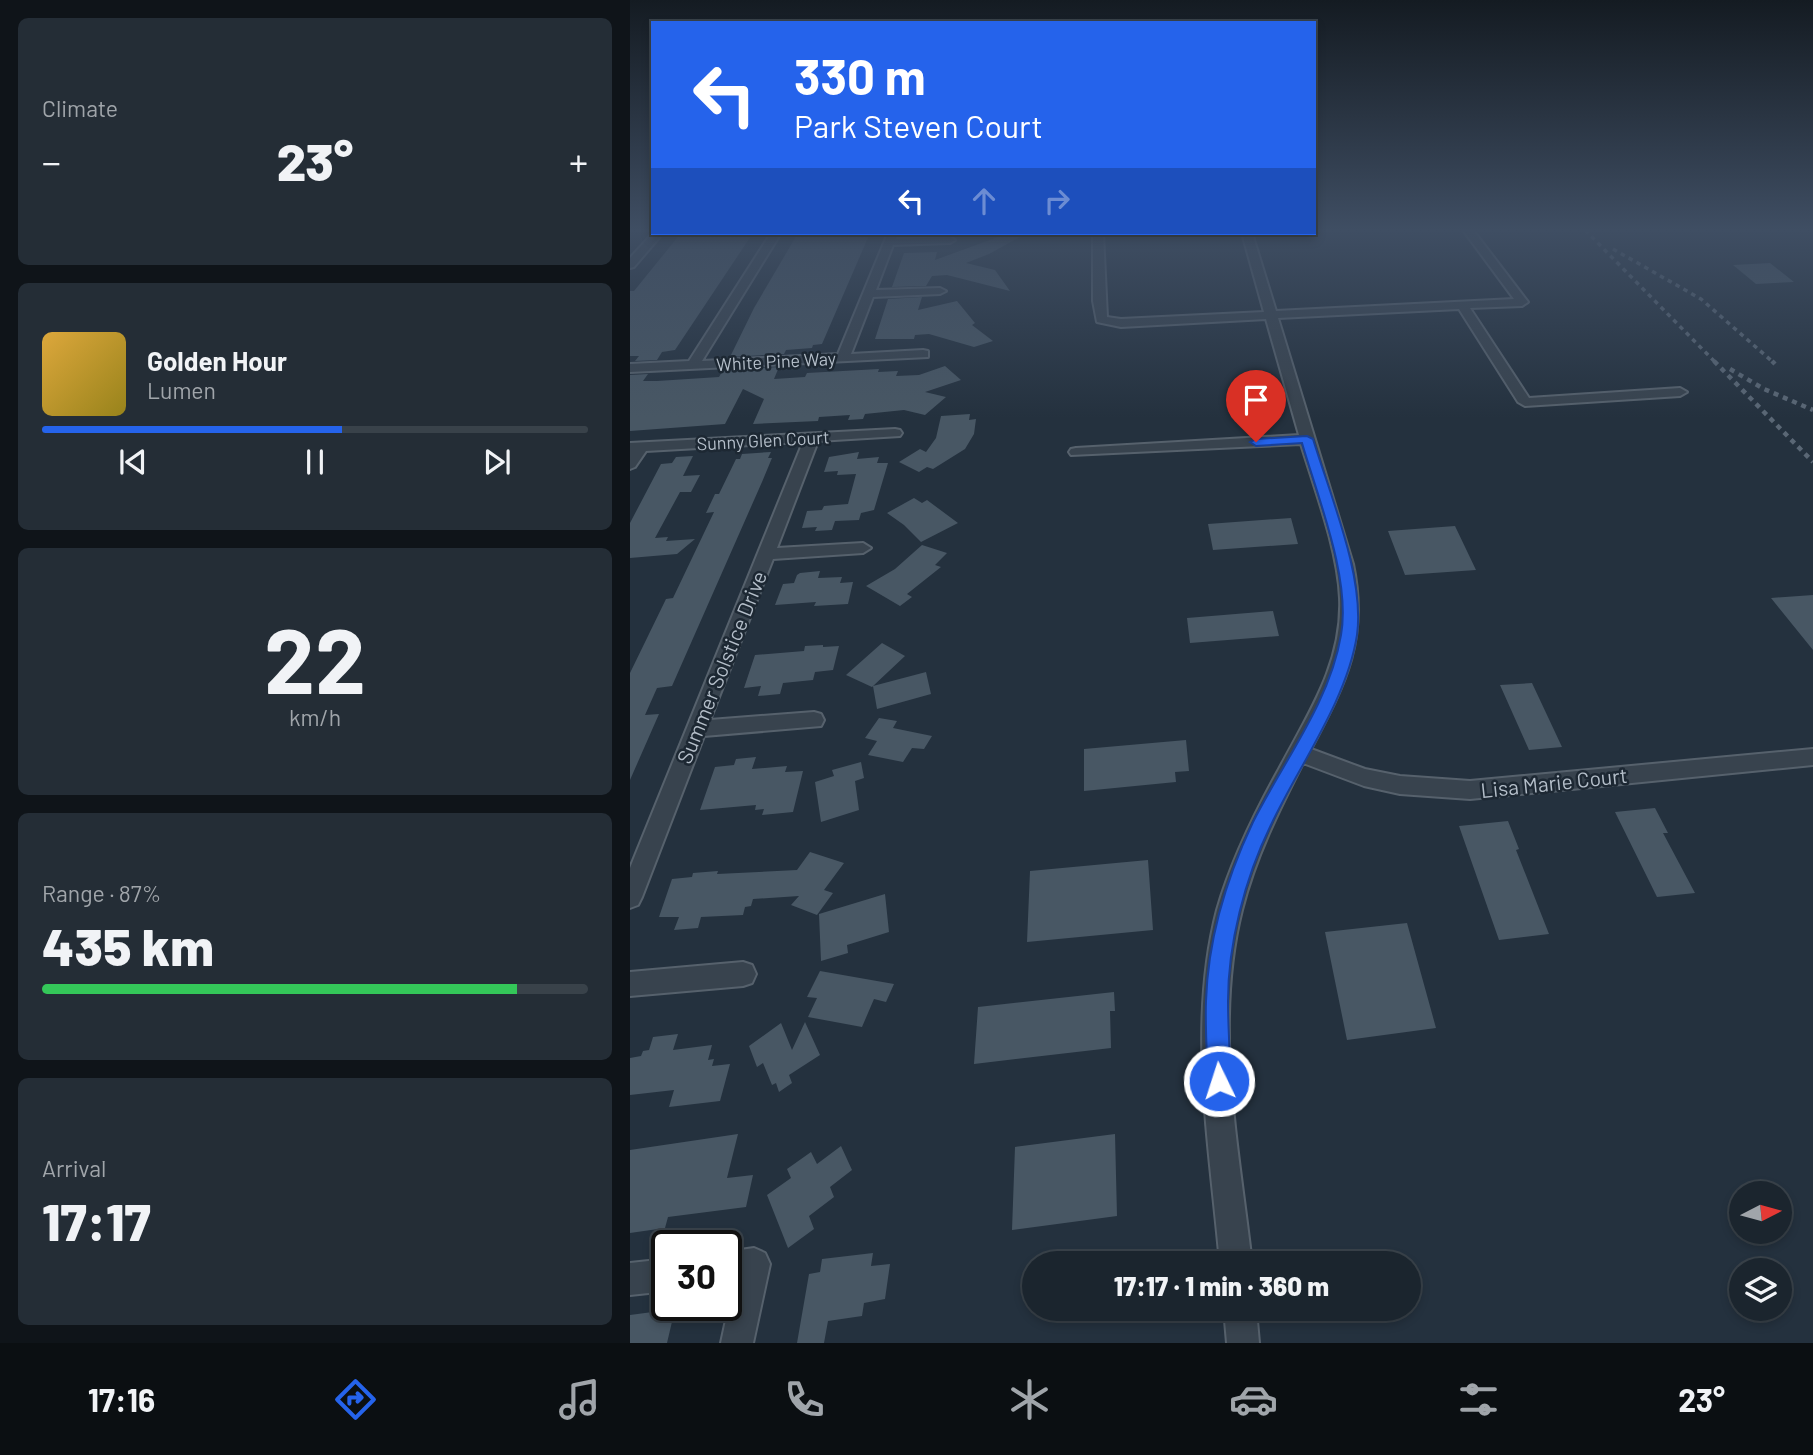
<!DOCTYPE html>
<meta charset="utf-8">
<style>
:root{--surface:#1b252e;--page:#242d36;--text:#f1f3f6;--muted:#a0a5aa;--line:#39424a;--accent:#2563eb}
body{margin:0;font-family:Barlow,sans-serif;background:var(--page);color:var(--text);height:100vh;display:flex;flex-direction:column;font-size:26px;white-space:nowrap}
*{box-sizing:border-box;margin:0}
p{font-size:23px;color:var(--muted)}
.icon{flex:none;width:38px;height:38px;fill:none;stroke:currentColor;stroke-width:2;stroke-linecap:round;stroke-linejoin:round}
.map{position:relative;flex:1;overflow:hidden}
.side{display:flex;flex-direction:column;gap:18px;padding:18px;background:#0f1419;width:630px}
.side>*{flex:none}
.banner{position:absolute;left:21px;top:21px;width:665px;height:214px;border-radius:0px;box-shadow:0 4px 10px #0003,0 0 0 2px var(--line);background:#2563eb;color:#fff;overflow:hidden}
.needle{width:46px;rotate:84deg}
.buttons{position:absolute;left:1099px;top:1181px;display:grid;gap:14px}
.buttons a{display:grid;place-items:center;width:63px;height:63px;border-radius:50%;background:var(--surface);box-shadow:0 4px 10px #0003,0 0 0 2px var(--line);font-size:35px}
.speed{position:absolute;left:21px;top:1230px;display:flex;gap:14px;font-size:35px;font-weight:700;text-align:center}
.speed>*{display:grid;place-content:center;width:91px;height:91px;border-radius:50%;background:var(--surface);box-shadow:0 4px 10px #0003,0 0 0 2px var(--line);line-height:1}
.speed .limit{border:4px solid #111;border-radius:10px;background:#fff;color:#111}
.pin{position:absolute;display:grid;place-items:center;width:60px;height:60px;color:#fff;margin:-72px -30px;border-radius:50% 50% 50% 0;rotate:-45deg;box-shadow:0 0 7px #0007}
.pin .icon{rotate:45deg}
.me{position:absolute;width:77px;margin:-38px;rotate:356deg;stroke-linejoin:round;filter:drop-shadow(0 0 5px #0008)}
.turn{display:flex;align-items:center;gap:24px;height:147px;padding:0 28px;font-size:32px}
.turn .icon{width:91px;height:91px;stroke-width:2.5}
.turn b{display:block;font-size:49px;line-height:60px}
.lanes{display:flex;align-items:center;height:66px;padding:0 28px;background:#0003;justify-content:center;gap:35px;direction:ltr}
.lanes .off{opacity:.35}
.big{font-size:52px;font-weight:800;line-height:1.1}
.side .tile{flex:1;display:flex;flex-direction:column;justify-content:center;gap:10px;min-width:0;padding:0 24px;border-radius:10px;background:var(--page)}
.side .dial{align-items:center;gap:0}
.dial b{font-size:91px;line-height:1}
.song{display:flex;align-items:center;gap:21px}
.cover{width:84px;height:84px;border-radius:10px;background:linear-gradient(135deg,hsl(40 70% 55%),hsl(50 70% 35%))}
.played{height:7px;border-radius:4px;background:linear-gradient(90deg,var(--accent) 55%,var(--line) 55%)}
.keys{display:flex;justify-content:space-around;direction:ltr}
.heat{display:flex;justify-content:space-between;align-items:center;font-size:38px;direction:ltr}
.charge{height:10px;border-radius:5px;background:linear-gradient(90deg,#34c759 87%,var(--line) 0)}
.trip{position:absolute;left:392px;top:1251px;width:399px;height:70px;border-radius:35px;background:var(--surface);box-shadow:0 4px 10px #0003,0 0 0 2px var(--line);font-weight:800;line-height:70px;text-align:center}
.tabs{display:flex;height:112px;justify-content:space-around;align-items:center;background:#0b0f12;color:var(--muted)}
.tabs .icon{width:49px;height:49px}
.tabs .current{color:var(--accent)}
.tabs b{font-size:32px;color:var(--text)}
main{display:flex;flex:1;min-height:0}
.map>svg:first-child{display:block}
</style>
<main>
<section class="side">
<div class="tile"><p>Climate</p>
<div class="heat"><a>−</a><b class="big">23°</b><a>+</a></div>
</div>
<div class="tile">
<div class="song"><i class="cover"></i><div><b>Golden Hour</b><p>Lumen</p></div></div>
<div class="played"></div>
<div class="keys"><svg class="icon" aria-label="previous" viewBox="0 0 24 24"><path d="M18 5L8 12l10 7zM5 5v14"/></svg><svg class="icon" aria-label="pause" viewBox="0 0 24 24"><path d="M8 5v14M16 5v14"/></svg><svg class="icon" aria-label="next" viewBox="0 0 24 24"><path d="M6 5l10 7-10 7zM19 5v14"/></svg></div>
</div>
<div class="tile dial"><b>22</b><p>km/h</p></div>
<div class="tile"><p>Range · 87%</p><b class="big">435 km</b><div class="charge"></div></div>
<div class="tile"><p>Arrival</p><b class="big">17:17</b></div>
</section>
<div class="map">
<svg width="1183" height="1343" viewBox="0 0 1183 1343">
<rect width="100%" height="100%" fill="#24313e"/>
<path fill="#485764" d="M51,233H79L77,237L121,236L45,350L32,352L27,360L5,361L9,356H0V291H4Z
M168,233H240L192,344L183,345L182,348L156,350L154,354L100,357L124,308Z
M379,233H388L390,237L359,254L336,263L365,270L380,291L317,275L302,276L296,286L262,287L274,253L307,252L305,260Z
M1140,263L1164,282L1126,284L1103,265Z
M292,297L288,310L327,301L345,323L342,325L363,341L344,347L299,334L285,335L284,339H245L258,299Z
M315,366L331,380L295,392L316,397L295,415L274,410L235,414L233,419L218,420L220,415L189,417L188,421L123,424L134,399L113,389L95,424L0,431V375L18,374L13,381H27L89,377L93,370L149,367L144,379L175,377L177,373L249,369L248,372L268,371L266,376L289,375Z
M340,414L339,420L346,419L344,434L335,449L303,469L297,467L289,472L269,462L290,449L296,452L306,438L311,416Z
M141,452L138,458H142L132,482L42,686L27,688L15,715L29,714L0,780V673L36,599L43,598L84,512L76,513L85,494H89L106,459H110L112,454Z
M229,452L227,459L249,457L247,463H258L244,510L231,513L229,520L205,521L202,530L185,531L187,527L172,528L177,511L192,510L194,506L218,504L226,474L207,475L208,471L194,472L199,457Z
M63,456L53,476L70,475L61,492H50L25,538L38,537L36,541L65,539L47,554L0,558V523L31,464L42,463L46,457Z
M284,498L292,503L297,500L328,523L291,542L274,525L257,513Z
M661,518L668,544L583,550L578,524Z
M825,526L846,570L775,575L758,531Z
M292,545L317,553L305,565L311,567L277,594L282,597L270,606L236,586L265,569Z
M190,571L188,578L212,577L210,583L223,582L218,604L184,606L186,602L145,605L153,584L164,583L167,575L170,573Z
M1183,595V650L1141,598Z
M643,611L649,636L560,643L557,618Z
M252,643L275,656L242,687L216,675Z
M193,645V647L209,646L203,670L185,672L183,680L153,683L150,694L128,696L131,686L114,688L125,655L174,651L175,646Z
M296,672L301,694L247,709L243,686Z
M902,683L932,747L899,750L870,685Z
M249,718L267,721L263,728L302,736L294,749L282,748L273,762L238,755L247,741L235,738Z
M556,740L559,771L545,772L546,782L454,791V749Z
M126,757L122,769L157,766L155,772L173,771L163,812L132,815L134,809L125,810L126,805L70,810L85,767L104,765L106,759Z
M231,762L234,778L225,781L229,810L191,822L185,782L204,776L202,770Z
M1025,808L1038,833H1033L1065,893L1027,897L985,812Z
M878,821L889,849L886,850L919,934L869,940L829,826Z
M180,852L214,863L194,890L203,893L187,915L161,905L169,896L123,899L121,906L115,907L113,915L71,917L68,928L44,930L49,917H29L42,879L62,877L63,873L88,871L87,874L167,870Z
M518,860L523,930L397,942L400,871Z
M255,894L259,932L217,945L218,953L191,961L189,914Z
M777,923L806,1028L717,1040L695,932Z
M190,971L264,984L256,1002L244,999L232,1027L178,1017L187,998L177,997Z
M484,992L485,1011H480L481,1048L344,1064L348,1007Z
M175,1022L190,1055L159,1075L162,1083L149,1092L146,1083L142,1085L133,1063L127,1067L119,1046L151,1023L162,1050Z
M48,1034L43,1050L82,1045L78,1060L84,1059L82,1066L100,1064L90,1101L39,1107L44,1090L0,1095V1058L11,1056L13,1051L19,1050L23,1037Z
M108,1134L97,1178L123,1175L116,1207L38,1217L35,1228L0,1233V1150Z
M485,1134L487,1216L382,1230L385,1147Z
M211,1146L222,1170L200,1187L204,1197L179,1216L184,1229L158,1248L137,1195L161,1178L157,1169L181,1152L187,1164Z
M243,1253L241,1266L260,1264L255,1299L234,1303L232,1316L198,1321L194,1343H167L179,1274L190,1272L192,1259Z
M45,1309L37,1343H0V1315Z"/>
<g fill="none" stroke-linecap="round" stroke-linejoin="round">
<defs>
<path id="minor" d="M833,230H843L898,302L892,306L840,308L899,398L1050,388L1057,392L1050,396L895,406L888,402L829,309L648,318L723,564C739,640 715,684 681,749L735,769L770,776L840,781L1183,749V765L840,799L770,794L734,786L673,763C649,810 625,858 612,910C583,1025 609,1148 622,1264H590C580,1148 557,1025 587,910C601,861 624,814 649,769C678,714 713,663 710,598C708,550 685,490 671,444L441,455L439,452L441,449L446,448L669,435L636,319L491,327L467,322L463,301V233H473L477,317L491,319L634,312L612,233H622L646,311L884,299Z
M23,233H33L4,267L0,268V258Z
M141,233H151L72,361L208,354L258,233H268L266,239L320,237L325,240L320,243L263,245L246,290L310,288L316,291L310,294L243,297L221,354L293,350L298,351V357L0,372V364L59,361Z
M265,429L270,430L272,433L270,436L188,441L147,548L233,543L241,548L233,553L143,559L80,720L184,712L191,714L194,720L191,726L74,736L12,897L8,905L0,908V868L173,442L16,451L5,467L0,469V443Z
M113,962L122,965L126,974L122,983L113,986L0,996V972Z
M124,1248L135,1253L140,1264L123,1343H91L104,1283L96,1284V1252Z
M37,1259V1291L0,1295V1263Z
M594,1309H626L629,1343H597Z"/>
</defs>
<use href="#minor" stroke="#56616c" stroke-width="4"/>
<use href="#minor" fill="#38434e" fill-rule="evenodd"/>
<path stroke="#5a6775" stroke-width="3.5" stroke-dasharray="4.5 4.5" stroke-linecap="butt" d="M955,230L1086,363
M983,249L1071,299L1144,363"/>
<path stroke="#5a6775" stroke-width="4.5" stroke-dasharray="5 5" stroke-linecap="butt" d="M1084,361L1183,462
M1142,361L1145,364
M1100,369L1134,389L1183,410"/>
</g>
<linearGradient id="sky" x2="0" y2="1"><stop stop-color="#141b22"/><stop offset="0.55" stop-color="#3f4e63"/><stop offset="1" stop-color="#3f4e63" stop-opacity="0"/></linearGradient>
<rect width="1183" height="418" fill="url(#sky)"/>
<path fill="#2563eb" stroke="#184099" stroke-width="2" d="M677,436L683,439C700,495 735,577 727,635C717,701 668,767 640,827C615,878 598,944 598,1001C598,1028 600,1054 601,1081L597,1089L589,1092L581,1089L578,1081C577,1054 575,1027 576,1001C578,939 597,877 623,822C653,762 700,702 711,635C721,579 688,498 672,443L626,446L620,442L626,439Z"/>
<g text-anchor="middle" dominant-baseline="central" stroke-width="5" stroke-linejoin="round" paint-order="stroke">
<g font-size="18" fill="#b4bec9" stroke="#1d2833">
<text transform="translate(146 361) rotate(-3)">White Pine Way</text>
<text transform="translate(133 440) rotate(-3)">Sunny Glen Court</text>
</g>
<g font-size="21" fill="#b4bec9" stroke="#1d2833">
<text transform="translate(91 667) rotate(-68)">Summer Solstice Drive</text>
<text transform="translate(924 782) rotate(-6)">Lisa Marie Court</text>
</g>
</g>
</svg>
<div class="buttons">
<a><svg class="needle" viewBox="-14 -14 28 28"><path d="M0-13l5 13h-10z" fill="#e53935"/><path d="M0 13l5-13h-10z" fill="#a0a5aa"/></svg></a>
<a><svg class="icon" aria-label="layers" viewBox="0 0 24 24"><path d="M12 4l9 5-9 5-9-5zM3 14l9 5 9-5"/></svg></a>
</div>
<div class="speed"><div class="limit">30</div></div>
<div class="pin" style="left:626px;top:442px;background:#d93025"><svg class="icon" aria-label="arrive" viewBox="0 0 24 24"><path d="M6 21V4h12l-3 4 3 4H6"/></svg></div>
<svg class="me" style="left:589px;top:1081px" viewBox="-20 -20 40 40"><circle r="17" fill="#2563eb" stroke="#fff" stroke-width="3"/><path d="M0-11L8 9 0 5-8 9z" fill="#fff"/></svg>
<div class="trip">17:17 · 1 min · 360 m</div>
<div class="banner">
<div class="turn"><svg class="icon" aria-label="left" viewBox="0 0 24 24"><path d="M17 20v-9H6M10 6l-5 5 5 5"/></svg><div><b>330 m</b>Park Steven Court</div></div>
<div class="lanes"><svg class="icon" aria-label="left" viewBox="0 0 24 24"><path d="M17 20v-9H6M10 6l-5 5 5 5"/></svg><svg class="icon off" aria-label="ahead" viewBox="0 0 24 24"><path d="M12 20V5M6 11l6-6 6 6"/></svg><svg class="icon off" aria-label="right" viewBox="0 0 24 24"><path d="M7 20v-9h11M14 6l5 5-5 5"/></svg></div>
</div>
</div>
</main>
<nav class="tabs">
<b>17:16</b>
<svg class="icon current" aria-label="directions" viewBox="0 0 24 24"><path d="M12 3l9 9-9 9-9-9zM9 14v-3h6M13 9l2 2-2 2"/></svg>
<svg class="icon" aria-label="music" viewBox="0 0 24 24"><path d="M9 18V5l10-2v13"/><circle cx="6" cy="18" r="3"/><circle cx="16" cy="16" r="3"/></svg>
<svg class="icon" aria-label="phone" viewBox="0 0 24 24"><path d="M5 4h4l2 5-3 2q2 4 5 5l2-3 5 2v4C11 20 4 13 5 4z"/></svg>
<svg class="icon" aria-label="climate" viewBox="0 0 24 24"><path d="M12 3v18M4 7l16 10M4 17L20 7"/></svg>
<svg class="icon" aria-label="car" viewBox="0 0 24 24"><path d="M5 17H2v-5l4-1 3-4h7l3 4 3 1v5h-3M9 17h6M6 11h13"/><circle cx="7" cy="17" r="2"/><circle cx="17" cy="17" r="2"/></svg>
<svg class="icon" aria-label="filters" viewBox="0 0 24 24"><path d="M4 7h16M4 17h16"/><circle cx="9" cy="7" r="2"/><circle cx="15" cy="17" r="2"/></svg>
<b>23°</b>
</nav>
